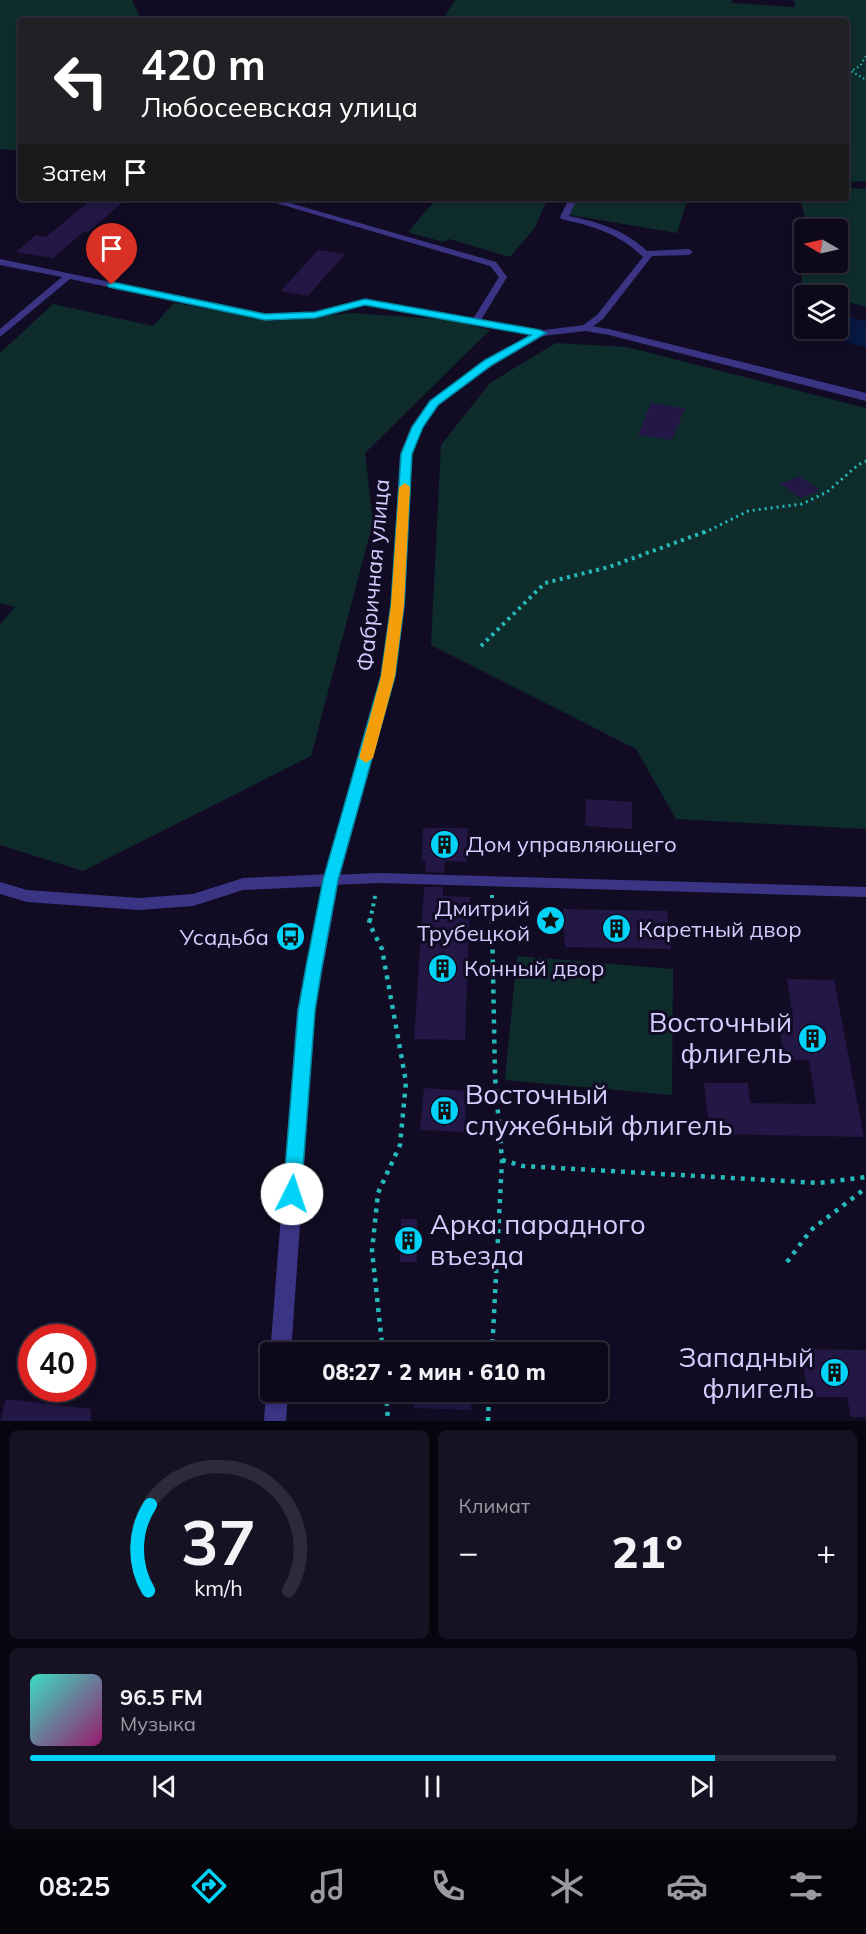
<!DOCTYPE html>
<html lang="ru">
<meta charset="utf-8">
<style>
:root{--surface:#0d091a;--page:#161223;--text:#f1f3f6;--muted:#9a9aa2;--line:#2d2a39;--accent:#00d2f8}
body{margin:0;font-family:Mulish,sans-serif;background:var(--page);color:var(--text);height:100vh;display:flex;flex-direction:column;font-size:22px;white-space:nowrap}
*{box-sizing:border-box;margin:0}
p{font-size:20px;color:var(--muted)}
.icon{flex:none;width:33px;height:33px;fill:none;stroke:currentColor;stroke-width:2;stroke-linecap:round;stroke-linejoin:round}
.map{position:relative;height:1421px;overflow:hidden}
.panel{display:flex;flex-direction:column;gap:9px;padding:9px;background:#07050e;flex:1}
.panel>*{flex:none}
.top-card{position:absolute;left:18px;top:18px;width:831px;height:183px;border-radius:6px;box-shadow:0 3px 9px #0003,0 0 0 2px var(--line);background:#202124;color:#fff;overflow:hidden}
.needle{width:39px;rotate:279deg}
.fabs{position:absolute;left:794px;top:219px;display:grid;gap:12px}
.fabs a{display:grid;place-items:center;width:54px;height:54px;border-radius:6px;background:var(--surface);box-shadow:0 3px 9px #0003,0 0 0 2px var(--line);font-size:30px}
.speed{position:absolute;left:18px;top:1324px;display:flex;gap:12px;font-size:30px;font-weight:700;text-align:center}
.speed>*{display:grid;place-content:center;width:78px;height:78px;border-radius:50%;background:var(--surface);box-shadow:0 3px 9px #0003,0 0 0 2px var(--line);line-height:1}
.speed .limit{border:9px solid #d22;background:#fff;color:#111}
.pin{position:absolute;display:grid;place-items:center;width:51px;height:51px;color:#fff;margin:-62px -26px;border-radius:50% 50% 50% 0;rotate:-45deg;box-shadow:0 0 6px #0007}
.pin .icon{rotate:45deg}
.me{position:absolute;width:66px;margin:-33px;rotate:4deg;stroke-linejoin:round;filter:drop-shadow(0 0 4px #0008)}
.turn{display:flex;align-items:center;gap:21px;height:126px;padding:0 24px;font-size:27px}
.turn .icon{width:78px;height:78px;stroke-width:2.5}
.turn b{display:block;font-size:42px;line-height:51px}
.then{display:flex;align-items:center;height:57px;padding:0 24px;background:#0003;gap:12px;font-size:22px}
.big{font-size:45px;font-weight:800;line-height:1.1}
.panel .tile{flex:1;display:flex;flex-direction:column;justify-content:center;gap:9px;min-width:0;padding:0 21px;border-radius:9px;background:var(--page)}
.panel .dial{align-items:center;gap:0}
.dial svg{height:156px;overflow:visible;fill:none;stroke:var(--line);stroke-width:7;stroke-linecap:round;text-anchor:middle}
.dial text{fill:var(--text);stroke:none}
.song{display:flex;align-items:center;gap:18px}
.cover{width:72px;height:72px;border-radius:9px;background:linear-gradient(135deg,hsl(170 70% 55%),hsl(320 70% 35%))}
.played{height:6px;border-radius:3px;background:linear-gradient(90deg,var(--accent) 85%,var(--line) 85%)}
.keys{display:flex;justify-content:space-around;direction:ltr}
.heat{display:flex;justify-content:space-between;align-items:center;font-size:33px;direction:ltr}
.panel .tiles{flex:1;display:grid;gap:9px;grid-template-columns:1fr 1fr}
.tile:last-child{grid-column:span 2}
.trip{position:absolute;left:260px;top:1342px;width:348px;height:60px;border-radius:6px;background:var(--surface);box-shadow:0 3px 9px #0003,0 0 0 2px var(--line);font-weight:800;line-height:60px;text-align:center}
.menu{display:flex;height:96px;justify-content:space-around;align-items:center;background:#05040a;color:var(--muted)}
.menu .icon{width:42px;height:42px}
.menu .on{color:var(--accent)}
.menu b{font-size:27px;color:var(--text)}
.map>svg:first-child{display:block}
</style>
<div class="map">
<svg width="866" height="1421" viewBox="0 0 866 1421">
<rect width="100%" height="100%" fill="#110c23"/>
<path fill="#0f2c2d" d="M0,0H132L142,21H21V151L0,149Z
M455,0H732L731,3L795,7L794,0H866V181L851,182L852,188L866,189V307L837,299V296L823,295L801,290L804,249V262H837V230L806,229V221L800,198H846V21H442Z
M437,198H548L534,229L510,257L449,239L443,242L408,232Z
M576,198H688L677,233L570,215Z
M174,303L275,321L352,313L449,320L490,330L365,453L373,522L311,756L83,871L0,845V624L15,607L0,603V353L53,304L153,326Z
M556,343L627,347L866,408V829L676,819L636,749L431,645L441,445L490,383Z
M517,956L673,969L672,1095L505,1080Z"/>
<path fill="#061842" d="M837,313L866,322V348L808,329L837,328Z"/>
<path fill="#231745" d="M93,198H128L88,232H83L53,258L16,252L36,235L46,237Z
M318,250L345,254L308,296L281,291Z
M651,403L685,408L672,440L638,435Z
M799,476L820,490L801,498L780,484Z
M586,799L632,802V829L585,826Z
M423,828H468L467,862L445,861L444,873L425,872L426,861H422Z
M424,887H443V896L470,897L465,1040L414,1039Z
M563,909L667,911L671,949L565,947Z
M787,979L834,980L864,1137L710,1134L704,1083H748L750,1103L816,1104L809,1060H784L778,1016L793,1017Z
M424,1088L467,1091L464,1132L420,1130Z
M401,1219H417V1262H400Z
M801,1349L866,1350V1417H851L847,1397H808Z
M415,1392H472L471,1410L414,1408Z
M6,1399L91,1409V1421H0Z"/>
<g fill="none" stroke-linecap="round" stroke-linejoin="round">
<path stroke="#26bbba" stroke-width="2" stroke-dasharray="1.5 3" stroke-linecap="butt" d="M866,56L860,66L851,71L866,80"/>
<path stroke="#26bbba" stroke-width="3" stroke-dasharray="2 4" stroke-linecap="butt" d="M704,533L748,511L802,504L827,492L858,465L866,461"/>
<path stroke="#26bbba" stroke-width="4" stroke-dasharray="3 4.5" stroke-linecap="butt" d="M481,646L545,583L609,567L707,531
M492,895V921
M370,921L376,892"/>
<path stroke="#26bbba" stroke-width="4.5" stroke-dasharray="4 6" stroke-linecap="butt" d="M370,919L369,923L382,949L406,1082L400,1145L378,1193L372,1251L383,1353
M502,1160L523,1166L819,1183L866,1177
M787,1262L811,1230L866,1188
M492,1353L502,1160L495,1077L492,919
M386,1392L388,1421
M488,1421L489,1392"/>
<path fill="#3b3485" fill-rule="evenodd" d="M259,198H272L496,262L507,277L481,320L540,330L544,333L540,336L365,305L315,318L265,320L70,279L0,337V329L62,277L0,265V259L265,314L315,312L365,299L473,319L499,277L490,266Z
M565,198H573L576,201L569,216C598,222 625,230 647,251L689,249L693,252L689,255L652,256L603,319L588,330H582V326L597,315L643,257C620,234 593,226 561,219L560,217L568,201Z
M379,873L866,887V897L379,883L331,885L326,883L324,880L326,877L331,875Z"/>
<path fill="#3b3485" fill-rule="evenodd" d="M331,874L337,876L339,880L337,884L331,886L243,890L193,906L139,910L27,902L0,894V882L27,890L139,898L193,894L243,878Z"/>
<path fill="#3b3485" fill-rule="evenodd" d="M585,325L609,329L866,393V401L609,335L585,331L543,336L493,365L438,406L423,427L412,454L405,605L395,676L339,880L315,1011L291,1353L270,1355L297,1011L323,880L381,676L391,605L400,454L411,427L430,400L485,361L536,331Z
M270,1384V1392H288L286,1421H264L266,1392Z"/>
</g>
<path fill="#00d2f8" stroke="#0088a1" stroke-width="1.5" d="M112,282L265,314L315,312L365,299L540,330L546,333L492,365L438,405L423,427L412,454L404,605L395,676L338,880L322,967L315,1011L301,1194L298,1200L292,1202L286,1200L283,1194L298,1011L306,967L323,880L381,676L391,605L401,454L412,427L430,401L485,360L531,335L365,305L315,318L265,320L109,287L107,285Z"/>
<path fill="#f59e0b" d="M405,483L410,487L404,605L395,676L373,758L366,763L359,758L381,676L391,605L399,487Z"/>
<defs>
<symbol id="building-disc" viewBox="-11 -11 22 22"><circle r="9.5" fill="#00d2f8" stroke="#110c23"/><path d="M-4-6H4V6H1V3H-1V6H-4ZM-2.5-4.3h1.7v1.8h-1.7ZM.8-4.3h1.7v1.8H.8ZM-2.5-1h1.7V.8h-1.7ZM.8-1h1.7V.8H.8Z" fill="#111"/></symbol>
<symbol id="sight-disc" viewBox="-11 -11 22 22"><circle r="9.5" fill="#00d2f8" stroke="#110c23"/><path d="M0-6L1.8-2.2L6-1.7L2.9 1.2L3.7 5.4L0 3.3L-3.7 5.4L-2.9 1.2L-6-1.7L-1.8-2.2Z" fill="#111"/></symbol>
<symbol id="bus-disc" viewBox="-11 -11 22 22"><circle r="9.5" fill="#00d2f8" stroke="#110c23"/><path d="M-5-6H5V4H4V6H2V4H-2V6H-4V4H-5ZM-3.5-4V0h7V-4ZM-3.5 1.2v1.5H-2V1.2ZM2 1.2v1.5H3.5V1.2Z" fill="#111"/></symbol>
</defs>
<g fill-rule="evenodd">
<use href="#building-disc" x="428" y="828" width="33" height="33"/>
<use href="#sight-disc" x="534" y="904" width="33" height="33"/>
<use href="#building-disc" x="600" y="912" width="33" height="33"/>
<use href="#bus-disc" x="274" y="920" width="33" height="33"/>
<use href="#building-disc" x="426" y="952" width="33" height="33"/>
<use href="#building-disc" x="796" y="1022" width="33" height="33"/>
<use href="#building-disc" x="428" y="1094" width="33" height="33"/>
<use href="#building-disc" x="392" y="1224" width="33" height="33"/>
<use href="#building-disc" x="818" y="1356" width="33" height="33"/>
</g>
<g text-anchor="middle" dominant-baseline="central" stroke-width="6" stroke-linejoin="round" paint-order="stroke">
<g font-size="22" fill="#d6cdff" stroke="#110c23">
<text transform="translate(373 575) rotate(-85)">Фабричная улица</text>
</g>
<g font-size="22" fill="#d6cdff" stroke="#110c23" text-anchor="start">
<text x="466" y="844">Дом управляющего</text>
<text x="530" y="908" text-anchor="end">Дмитрий<tspan x="530" dy="25">Трубецкой</tspan></text>
<text x="638" y="929">Каретный двор</text>
<text x="269" y="937" text-anchor="end">Усадьба</text>
<text x="464" y="968">Конный двор</text>
</g>
<g font-size="27" fill="#d6cdff" stroke="#110c23" text-anchor="end">
<text x="792" y="1022">Восточный<tspan x="792" dy="31">флигель</tspan></text>
<text x="465" y="1094" text-anchor="start">Восточный<tspan x="465" dy="31">служебный флигель</tspan></text>
<text x="430" y="1224" text-anchor="start">Арка парадного<tspan x="430" dy="31">въезда</tspan></text>
<text x="814" y="1357">Западный<tspan x="814" dy="31">флигель</tspan></text>
</g>
</g>
</svg>
<div class="fabs">
<a><svg class="needle" viewBox="-14 -14 28 28"><path d="M0-13l5 13h-10z" fill="#e53935"/><path d="M0 13l5-13h-10z" fill="#9a9aa2"/></svg></a>
<a><svg class="icon" aria-label="layers" viewBox="0 0 24 24"><path d="M12 4l9 5-9 5-9-5zM3 14l9 5 9-5"/></svg></a>
</div>
<div class="speed"><div class="limit">40</div></div>
<div class="pin" style="left:112px;top:285px;background:#d93025"><svg class="icon" aria-label="arrive" viewBox="0 0 24 24"><path d="M6 21V4h12l-3 4 3 4H6"/></svg></div>
<svg class="me" style="left:292px;top:1194px" viewBox="-20 -20 40 40"><circle r="19" fill="#fff"/><path d="M0-13L10 11 0 6-10 11z" fill="#00d2f8"/></svg>
<div class="trip">08:27 · 2 мин · 610 m</div>
<div class="top-card">
<div class="turn"><svg class="icon" aria-label="left" viewBox="0 0 24 24"><path d="M17 20v-9H6M10 6l-5 5 5 5"/></svg><div><b>420 m</b>Любосеевская улица</div></div>
<div class="then">Затем<svg class="icon" aria-label="arrive" viewBox="0 0 24 24"><path d="M6 21V4h12l-3 4 3 4H6"/></svg></div>
</div>
</div>
<section class="panel">
<div class="tiles">
<div class="tile dial"><svg viewBox="0 0 100 80">
<path d="M14 69A42 42 0 1 1 86 69"/>
<path d="M14 69A42 42 0 0 1 15 25" stroke="#00d2f8"/>
<text x="50" y="56" font-size="32" font-weight="700">37</text>
<text x="50" y="72" font-size="11">km/h</text>
</svg></div>
<div class="tile"><p>Климат</p>
<div class="heat"><a>−</a><b class="big">21°</b><a>+</a></div>
</div>
<div class="tile">
<div class="song"><i class="cover"></i><div><b>96.5 FM</b><p>Музыка</p></div></div>
<div class="played"></div>
<div class="keys"><svg class="icon" aria-label="previous" viewBox="0 0 24 24"><path d="M18 5L8 12l10 7zM5 5v14"/></svg><svg class="icon" aria-label="pause" viewBox="0 0 24 24"><path d="M8 5v14M16 5v14"/></svg><svg class="icon" aria-label="next" viewBox="0 0 24 24"><path d="M6 5l10 7-10 7zM19 5v14"/></svg></div>
</div>
</div>
</section>
<nav class="menu">
<b>08:25</b>
<svg class="icon on" aria-label="directions" viewBox="0 0 24 24"><path d="M12 3l9 9-9 9-9-9zM9 14v-3h6M13 9l2 2-2 2"/></svg>
<svg class="icon" aria-label="music" viewBox="0 0 24 24"><path d="M9 18V5l10-2v13"/><circle cx="6" cy="18" r="3"/><circle cx="16" cy="16" r="3"/></svg>
<svg class="icon" aria-label="phone" viewBox="0 0 24 24"><path d="M5 4h4l2 5-3 2q2 4 5 5l2-3 5 2v4C11 20 4 13 5 4z"/></svg>
<svg class="icon" aria-label="climate" viewBox="0 0 24 24"><path d="M12 3v18M4 7l16 10M4 17L20 7"/></svg>
<svg class="icon" aria-label="car" viewBox="0 0 24 24"><path d="M5 17H2v-5l4-1 3-4h7l3 4 3 1v5h-3M9 17h6M6 11h13"/><circle cx="7" cy="17" r="2"/><circle cx="17" cy="17" r="2"/></svg>
<svg class="icon" aria-label="filters" viewBox="0 0 24 24"><path d="M4 7h16M4 17h16"/><circle cx="9" cy="7" r="2"/><circle cx="15" cy="17" r="2"/></svg>
</nav>
